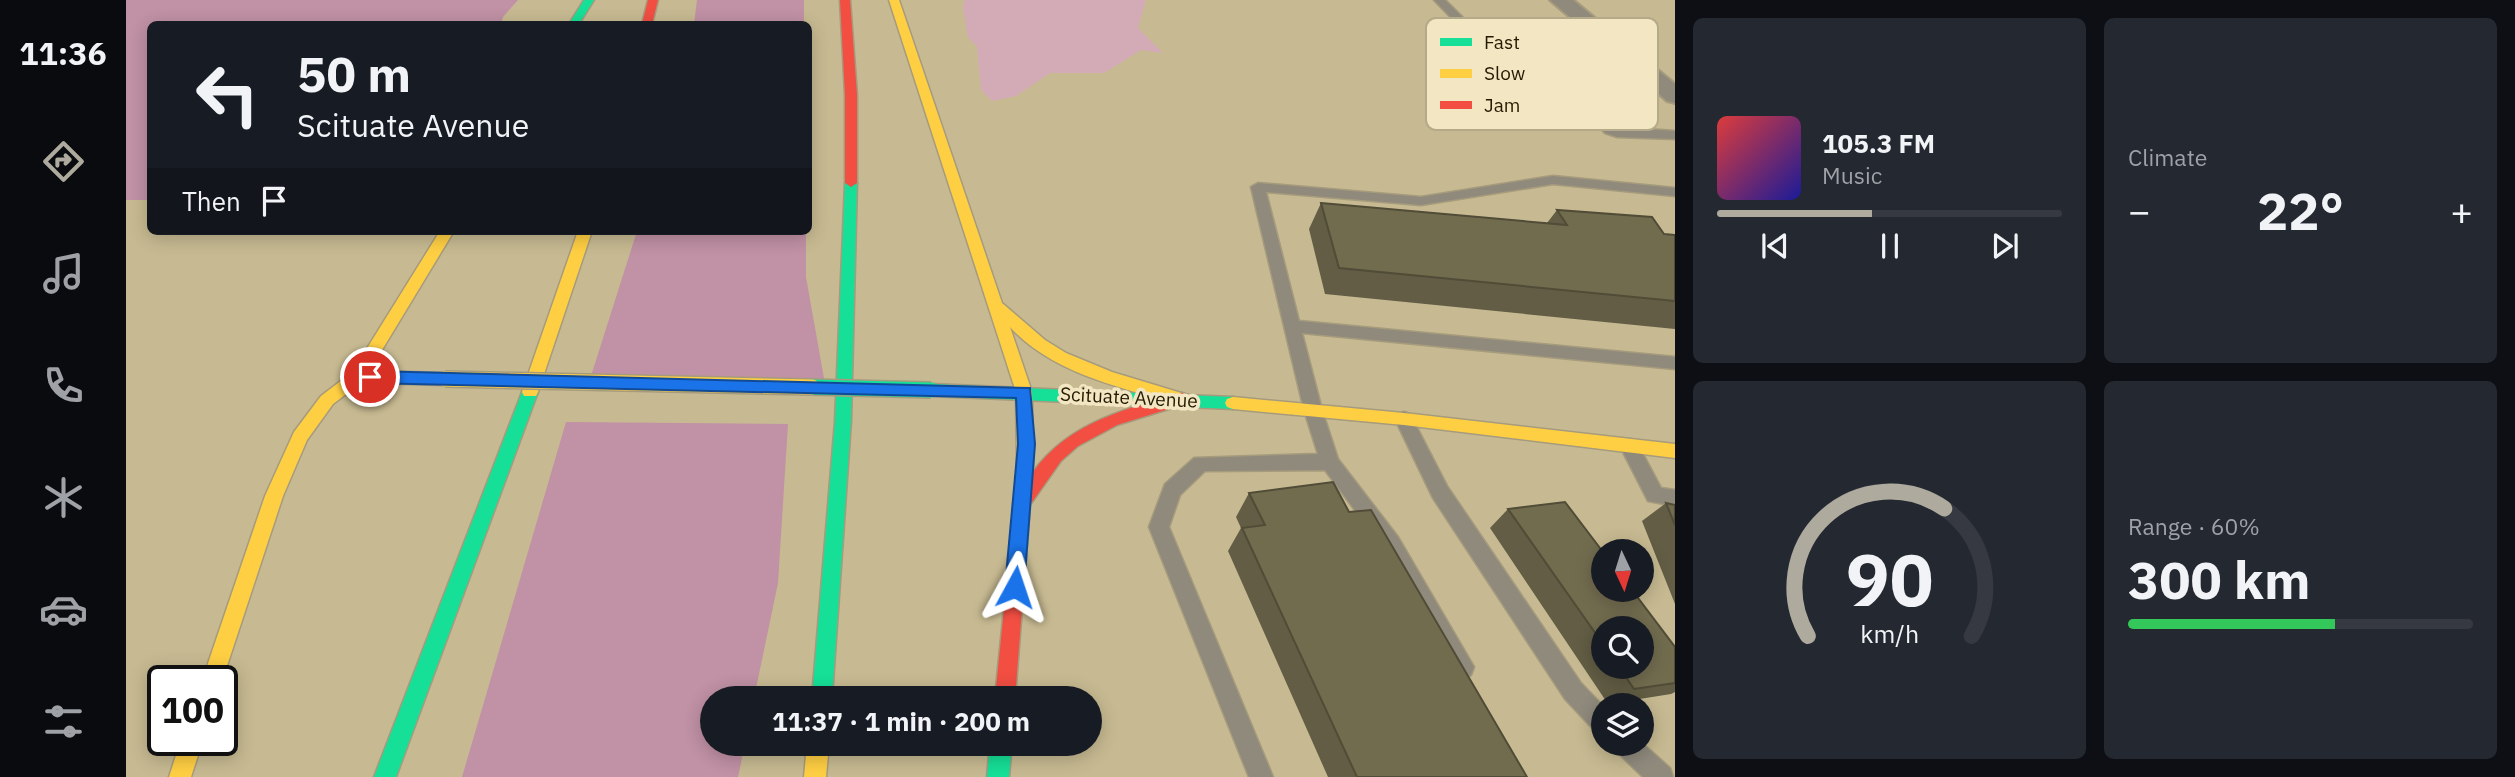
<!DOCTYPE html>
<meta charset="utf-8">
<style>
:root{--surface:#171b24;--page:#242831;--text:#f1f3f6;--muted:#9ea1a6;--line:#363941;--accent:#aeab9e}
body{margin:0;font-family:"IBM Plex Sans",sans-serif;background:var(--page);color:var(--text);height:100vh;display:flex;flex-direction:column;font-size:26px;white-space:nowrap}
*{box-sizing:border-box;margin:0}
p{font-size:23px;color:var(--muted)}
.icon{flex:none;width:38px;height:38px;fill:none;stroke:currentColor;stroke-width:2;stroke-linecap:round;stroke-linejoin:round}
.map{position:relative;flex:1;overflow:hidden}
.drawer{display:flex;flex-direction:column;gap:18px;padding:18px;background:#0d0f14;width:840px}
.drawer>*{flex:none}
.hud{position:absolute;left:21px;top:21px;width:665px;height:214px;border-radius:10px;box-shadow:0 4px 18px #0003;background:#171b24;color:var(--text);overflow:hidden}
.needle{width:46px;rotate:176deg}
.fabs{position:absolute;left:1465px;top:539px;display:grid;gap:14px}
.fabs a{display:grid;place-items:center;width:63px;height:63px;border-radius:50%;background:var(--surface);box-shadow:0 4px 18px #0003;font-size:35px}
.speed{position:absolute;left:21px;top:665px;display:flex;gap:14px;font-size:35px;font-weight:700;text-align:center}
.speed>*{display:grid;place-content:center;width:91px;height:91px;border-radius:50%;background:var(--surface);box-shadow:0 4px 18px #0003;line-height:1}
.speed .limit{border:4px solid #111;border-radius:10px;background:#fff;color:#111}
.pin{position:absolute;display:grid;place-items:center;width:60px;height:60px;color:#fff;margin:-30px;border:4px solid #fff;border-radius:50%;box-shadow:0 2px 7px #0007}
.me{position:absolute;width:77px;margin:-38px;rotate:5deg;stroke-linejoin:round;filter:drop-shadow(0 0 5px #0008)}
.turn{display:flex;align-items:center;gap:24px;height:147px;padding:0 35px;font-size:32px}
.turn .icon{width:91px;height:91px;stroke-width:2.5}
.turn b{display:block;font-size:49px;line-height:60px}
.then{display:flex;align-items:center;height:66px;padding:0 35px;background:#0003;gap:14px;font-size:26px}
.big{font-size:52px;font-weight:700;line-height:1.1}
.drawer .tile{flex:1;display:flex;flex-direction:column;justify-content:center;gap:10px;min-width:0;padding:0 24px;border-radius:10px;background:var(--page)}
.drawer .dial{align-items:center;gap:0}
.dial svg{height:182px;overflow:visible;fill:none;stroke:var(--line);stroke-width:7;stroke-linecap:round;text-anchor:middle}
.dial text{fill:var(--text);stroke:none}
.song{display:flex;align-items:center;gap:21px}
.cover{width:84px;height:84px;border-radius:10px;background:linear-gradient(135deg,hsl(0 70% 55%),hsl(240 70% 35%))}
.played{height:7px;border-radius:4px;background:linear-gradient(90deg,var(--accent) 45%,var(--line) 45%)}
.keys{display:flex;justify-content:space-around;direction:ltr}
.heat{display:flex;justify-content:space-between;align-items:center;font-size:38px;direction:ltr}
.charge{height:10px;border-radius:5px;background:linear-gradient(90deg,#34c759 60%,var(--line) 0)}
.drawer .tiles{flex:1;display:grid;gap:18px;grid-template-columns:repeat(2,1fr)}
.trip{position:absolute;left:574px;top:686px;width:402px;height:70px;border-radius:35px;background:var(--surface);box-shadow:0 4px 18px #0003;font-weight:700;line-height:70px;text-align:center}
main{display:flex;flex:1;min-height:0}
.tabs{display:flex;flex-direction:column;width:126px;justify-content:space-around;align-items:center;background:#090b0e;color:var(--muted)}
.tabs .icon{width:49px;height:49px}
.tabs .active{color:var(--accent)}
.tabs b{font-size:32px;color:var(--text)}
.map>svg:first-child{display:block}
</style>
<main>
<nav class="tabs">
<b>11:36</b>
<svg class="icon active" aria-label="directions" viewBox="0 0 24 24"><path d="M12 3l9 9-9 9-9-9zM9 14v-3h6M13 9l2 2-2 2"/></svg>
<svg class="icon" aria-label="music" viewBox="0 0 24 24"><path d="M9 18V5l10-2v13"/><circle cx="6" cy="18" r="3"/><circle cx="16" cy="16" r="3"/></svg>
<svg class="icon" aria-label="phone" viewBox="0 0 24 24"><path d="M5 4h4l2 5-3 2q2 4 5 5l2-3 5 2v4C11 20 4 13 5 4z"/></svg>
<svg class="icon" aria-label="climate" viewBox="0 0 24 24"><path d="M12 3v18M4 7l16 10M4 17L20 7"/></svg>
<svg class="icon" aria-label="car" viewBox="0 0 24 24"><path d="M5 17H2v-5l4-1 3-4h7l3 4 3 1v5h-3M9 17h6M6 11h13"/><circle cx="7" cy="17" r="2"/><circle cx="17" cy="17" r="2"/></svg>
<svg class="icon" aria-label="filters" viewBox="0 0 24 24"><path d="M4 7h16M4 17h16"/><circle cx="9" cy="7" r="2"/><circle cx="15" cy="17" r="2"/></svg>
</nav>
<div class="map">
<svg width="1549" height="777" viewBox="0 0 1549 777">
<rect width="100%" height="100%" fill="#c7ba92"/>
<path fill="#d3abb7" d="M839,0H1020L1012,28L1037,53L1015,50L978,73H924L890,96L866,101L855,90L851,47L842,37L837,7Z"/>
<path fill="#c191a5" d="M0,0H392L377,17L375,24H24V200H0Z
M571,0H678V24H568Z
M511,231H680V277L699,384L465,376Z
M440,422L662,424L652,583L628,698H586V744H619L612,777H336Z"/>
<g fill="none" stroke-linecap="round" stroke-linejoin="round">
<defs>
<path id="lane" d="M1308,0H1319L1374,54L1420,57L1506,55L1508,58L1502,62L1430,64L1489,127L1549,131V139L1491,137L1479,133L1417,64H1381L1366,60Z
M1427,176L1549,188V196L1427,184L1295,205L1140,192L1173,321L1549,357V369L1176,333L1196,410L1212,459L1272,537L1348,667L1345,675L1337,678L1329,675L1258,549L1199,470L1079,471L1054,495L1043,527L1147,777H1123L1023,527L1039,484L1068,458L1192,454L1178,410L1125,187L1132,183L1295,197Z
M1278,412L1284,414L1321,486L1455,683L1477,706V735L1469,731L1439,699L1307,498L1269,419L1272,414Z
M1503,439L1510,441L1535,488L1549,490V506L1522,501L1494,446L1496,441Z
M1516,743L1544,768L1547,777H1517L1491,752L1487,744Z"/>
<path id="street" d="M1424,0H1447L1549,84V103L1541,101Z"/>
<path id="fast" d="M458,0H468L453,24H443Z
M725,179L731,183L725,421L706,698H686L709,421L719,183Z
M244,371L319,373L327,379L319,385L244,383L236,377Z
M805,384L1107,397L1113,399L1115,403L1113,407L1107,409L805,396L799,394L797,390L799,386Z
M404,386L410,388L412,392L270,777H248L396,392L398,388Z
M864,744H886L883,777H861Z"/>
<path id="slow" d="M763,0H773L876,303L919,340L940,353L986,372L1062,395L1064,399L1062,403L1056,405C997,388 927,374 884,327L906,392L907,466L905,471L899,473L893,471L891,466L890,392Z
M314,231H328L256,350L250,381L228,388L207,404L181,440L157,496L96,681H76L139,496L168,432L195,396L216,380L237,373L240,350Z
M452,231H466L412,392L410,396H398L396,392Z
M1107,397L1278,413L1549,444V458L1278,425L1107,409L1101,407L1099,403L1101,399Z
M55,740H77L65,777H43Z
M681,744H703L700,777H678Z"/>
<path id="jam" d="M522,0H532L526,24H516Z
M714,0H724L731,95V183L725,187L719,183V95Z
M1056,393L1062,395L1064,399L1062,403L991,425L952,446L935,461L904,505L889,698H869L893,461L899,459L905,461L907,472C943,422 1000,409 1056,393Z"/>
</defs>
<use href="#lane" stroke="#a69b7d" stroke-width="3"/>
<use href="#street" stroke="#a69b7d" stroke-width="4"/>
<use href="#fast" stroke="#a69b7d" stroke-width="3"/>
<use href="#slow" stroke="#a69b7d" stroke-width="3"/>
<use href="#jam" stroke="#a69b7d" stroke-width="3"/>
<use href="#lane" fill="#8f8a7c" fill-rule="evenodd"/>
<use href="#street" fill="#8f8a7c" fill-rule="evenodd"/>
<use href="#fast" fill="#16e098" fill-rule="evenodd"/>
<use href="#slow" fill="#ffcf43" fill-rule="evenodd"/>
<use href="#jam" fill="#f24e42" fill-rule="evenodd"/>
<defs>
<path id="fast-bridge" d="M686,387L805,390"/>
<path id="slow-bridge" d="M319,379L686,387"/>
</defs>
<use href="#fast-bridge" stroke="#a69b7d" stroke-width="18" stroke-linecap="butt"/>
<use href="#slow-bridge" stroke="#a69b7d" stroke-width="18" stroke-linecap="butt"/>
<use href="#fast-bridge" stroke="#16e098" stroke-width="15"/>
<use href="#slow-bridge" stroke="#ffcf43" stroke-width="15"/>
</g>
<path fill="#625d44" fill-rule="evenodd" d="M1195,203L1421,223L1431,210L1538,234L1549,235V329L1199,294L1183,229Z
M1123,493L1223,512L1401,777H1202L1102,551L1115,528L1110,517Z
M1540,503L1549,505V604L1516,521Z
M1382,509L1549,647V692L1545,694L1482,704L1364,528ZM1477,628L1516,667H1477Z"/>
<path fill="#726c4f" stroke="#504c37" stroke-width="2" d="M1195,203L1441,225L1431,210L1526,217L1538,234L1549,235V301L1213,268Z
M1207,482L1223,512L1245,510L1401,777H1231L1116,528L1139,525L1123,493Z
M1439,502L1477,552V590H1506L1549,647V683L1508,689L1493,667H1516V628H1477V644L1382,509Z
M1540,503L1549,505V525Z"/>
<path fill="#1a73e8" stroke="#114b97" stroke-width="2" d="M244,371L904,388L909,444L898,587L895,593L889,596L882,593L879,587L892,444L890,398L244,383L237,377Z"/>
<g text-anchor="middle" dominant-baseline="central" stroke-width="7" stroke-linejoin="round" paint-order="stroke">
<g font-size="19" fill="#241a00" stroke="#f2e6c3">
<text transform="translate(1003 397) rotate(3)">Scituate Avenue</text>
</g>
</g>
<rect x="1300" y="18" width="232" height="112" rx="10" fill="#f2e6c3" stroke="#b4a988" stroke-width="2"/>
<rect x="1314" y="38" width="32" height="8" fill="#16e098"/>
<rect x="1314" y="69" width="32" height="9" fill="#ffcf43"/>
<rect x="1314" y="101" width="32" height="8" fill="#f24e42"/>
<g font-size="19" fill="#241a00">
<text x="1358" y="49">Fast</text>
<text x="1358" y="80">Slow</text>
<text x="1358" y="112">Jam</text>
</g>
</svg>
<div class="fabs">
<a><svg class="needle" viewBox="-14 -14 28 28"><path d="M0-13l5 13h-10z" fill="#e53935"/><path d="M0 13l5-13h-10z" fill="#9ea1a6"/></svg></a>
<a><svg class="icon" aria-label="search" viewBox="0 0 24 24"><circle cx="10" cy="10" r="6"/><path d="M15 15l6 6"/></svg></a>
<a><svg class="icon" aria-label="layers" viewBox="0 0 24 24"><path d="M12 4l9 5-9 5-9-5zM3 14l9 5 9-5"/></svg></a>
</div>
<div class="speed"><div class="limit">100</div></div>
<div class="pin" style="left:244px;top:377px;background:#d93025"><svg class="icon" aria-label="arrive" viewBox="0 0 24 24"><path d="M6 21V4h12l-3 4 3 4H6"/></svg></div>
<svg class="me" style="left:889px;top:587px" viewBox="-20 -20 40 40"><path d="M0-17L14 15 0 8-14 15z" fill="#1a73e8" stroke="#fff" stroke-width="4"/></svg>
<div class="trip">11:37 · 1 min · 200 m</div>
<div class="hud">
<div class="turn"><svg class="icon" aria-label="left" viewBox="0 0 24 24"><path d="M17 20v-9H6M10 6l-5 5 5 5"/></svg><div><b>50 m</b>Scituate Avenue</div></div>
<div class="then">Then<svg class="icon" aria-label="arrive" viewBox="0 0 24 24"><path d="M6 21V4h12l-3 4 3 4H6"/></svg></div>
</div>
</div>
<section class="drawer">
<div class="tiles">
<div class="tile">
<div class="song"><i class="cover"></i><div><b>105.3 FM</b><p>Music</p></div></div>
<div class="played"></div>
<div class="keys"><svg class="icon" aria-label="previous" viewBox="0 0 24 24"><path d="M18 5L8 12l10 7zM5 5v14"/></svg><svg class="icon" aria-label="pause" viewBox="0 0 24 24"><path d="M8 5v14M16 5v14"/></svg><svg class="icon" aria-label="next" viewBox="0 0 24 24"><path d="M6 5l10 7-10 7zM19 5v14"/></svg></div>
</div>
<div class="tile"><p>Climate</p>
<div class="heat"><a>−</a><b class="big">22°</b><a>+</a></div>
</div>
<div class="tile dial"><svg viewBox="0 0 100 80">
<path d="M14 69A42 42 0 1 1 86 69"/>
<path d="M14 69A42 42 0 0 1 74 13" stroke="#aeab9e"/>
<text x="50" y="56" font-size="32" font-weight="700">90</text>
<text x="50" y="72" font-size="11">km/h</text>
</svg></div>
<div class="tile"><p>Range · 60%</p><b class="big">300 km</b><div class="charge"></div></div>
</div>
</section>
</main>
